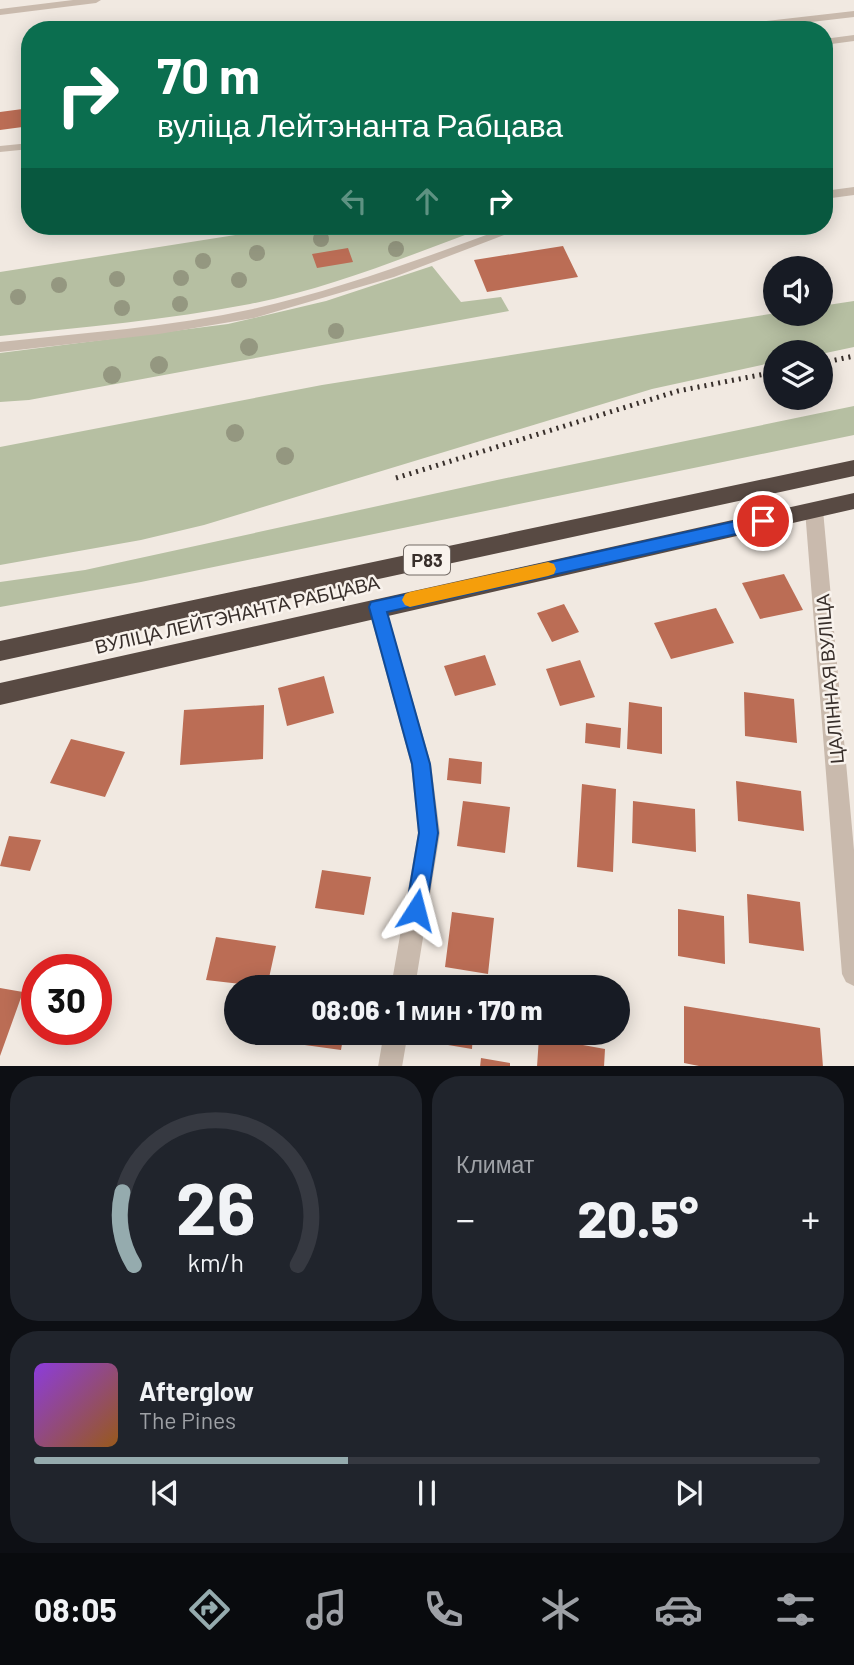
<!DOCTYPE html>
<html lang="ru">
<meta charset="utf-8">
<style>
:root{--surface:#171b24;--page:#20242c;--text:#f1f3f6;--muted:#9ea1a6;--line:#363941;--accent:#95abae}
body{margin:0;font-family:Barlow,sans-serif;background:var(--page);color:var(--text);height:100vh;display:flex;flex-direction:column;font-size:26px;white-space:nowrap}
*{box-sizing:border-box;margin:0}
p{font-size:23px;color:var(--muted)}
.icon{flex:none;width:38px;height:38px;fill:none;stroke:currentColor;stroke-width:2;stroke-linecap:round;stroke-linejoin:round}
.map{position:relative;height:1066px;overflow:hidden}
.sheet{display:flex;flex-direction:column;gap:10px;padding:10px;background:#0d0f14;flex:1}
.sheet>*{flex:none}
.hud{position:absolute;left:21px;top:21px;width:812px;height:214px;border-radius:28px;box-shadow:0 4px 18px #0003;background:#0b6e4f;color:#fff;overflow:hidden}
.buttons{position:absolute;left:763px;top:256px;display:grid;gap:14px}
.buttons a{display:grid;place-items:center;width:70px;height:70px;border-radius:50%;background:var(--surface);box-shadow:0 4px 18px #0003;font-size:35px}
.speed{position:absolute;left:21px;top:954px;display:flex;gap:14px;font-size:35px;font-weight:700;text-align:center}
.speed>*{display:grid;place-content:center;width:91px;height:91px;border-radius:50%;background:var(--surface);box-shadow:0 4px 18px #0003;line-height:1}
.speed .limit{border:10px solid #d22;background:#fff;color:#111}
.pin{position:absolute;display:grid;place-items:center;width:60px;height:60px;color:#fff;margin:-30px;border:4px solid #fff;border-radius:50%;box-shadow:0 2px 7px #0007}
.me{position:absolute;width:77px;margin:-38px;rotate:9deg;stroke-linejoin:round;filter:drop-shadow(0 0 5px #0008)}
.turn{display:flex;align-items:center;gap:24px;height:147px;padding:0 21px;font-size:32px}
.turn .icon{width:91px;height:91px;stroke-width:2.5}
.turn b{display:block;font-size:49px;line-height:60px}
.lanes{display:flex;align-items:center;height:66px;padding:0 21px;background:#0003;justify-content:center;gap:35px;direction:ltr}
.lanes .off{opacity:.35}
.big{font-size:52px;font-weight:800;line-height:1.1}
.sheet .widget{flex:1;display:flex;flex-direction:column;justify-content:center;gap:10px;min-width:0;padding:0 24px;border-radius:28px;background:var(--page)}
.sheet .dial{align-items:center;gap:0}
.dial svg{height:182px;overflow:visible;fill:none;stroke:var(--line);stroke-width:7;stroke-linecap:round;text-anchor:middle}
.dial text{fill:var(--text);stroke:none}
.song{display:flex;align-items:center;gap:21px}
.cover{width:84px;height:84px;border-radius:10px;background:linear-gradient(135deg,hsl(270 70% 55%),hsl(30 70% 35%))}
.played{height:7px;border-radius:4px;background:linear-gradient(90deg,var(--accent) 40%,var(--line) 40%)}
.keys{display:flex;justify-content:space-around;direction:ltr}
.heat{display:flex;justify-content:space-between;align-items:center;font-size:38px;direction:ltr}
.sheet .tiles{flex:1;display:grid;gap:10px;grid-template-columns:1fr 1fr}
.widget:last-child{grid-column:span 2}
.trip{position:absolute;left:224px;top:975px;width:406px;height:70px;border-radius:35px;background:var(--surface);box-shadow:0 4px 18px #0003;font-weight:800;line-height:70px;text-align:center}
.menu{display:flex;height:112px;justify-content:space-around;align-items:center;background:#090b0e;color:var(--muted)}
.menu .icon{width:49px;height:49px}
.menu .active{color:var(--accent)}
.menu b{font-size:32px;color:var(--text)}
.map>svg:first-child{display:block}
</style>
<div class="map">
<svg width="854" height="1067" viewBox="0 0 854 1067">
<rect width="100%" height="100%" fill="#f1e9e1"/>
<path fill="#b6bfa2" d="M293,226H489C410,255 332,288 250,304C167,320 83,327 0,336V272Z
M432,266L461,302L501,297L509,311L29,400L0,402V353L228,324L326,301Z
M854,301V347L821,354L775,352V362L652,389L204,525L141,540L0,565V447L322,385L776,313H821V306Z
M854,406V435L141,582L0,607V582L85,570L497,480Z"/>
<path fill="#bb6d55" d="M30,108V126L0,130V112Z
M563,246L578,277L487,292L474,260Z
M348,248L353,262L317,268L312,254Z
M784,574L803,610L760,619L742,583Z
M564,604L579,632L552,642L537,613Z
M716,608L734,643L671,659L654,623Z
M485,655L496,685L455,696L444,666Z
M580,660L595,697L560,706L546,669Z
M324,676L334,713L287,726L278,688Z
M744,692L794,699L797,743L745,736Z
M629,702L662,707V754L627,749Z
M264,705L263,759L180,765L184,710Z
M586,723L621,728L620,748L585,743Z
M71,739L125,752L105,797L50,783Z
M449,758L482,762L481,784L447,780Z
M736,781L801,791L804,831L738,821Z
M582,784L616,789L613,872L577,867Z
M463,801L510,807L505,853L457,846Z
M633,801L695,809L696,852L632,843Z
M9,836L41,840L30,871L0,866Z
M322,870L371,877L364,915L315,908Z
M747,894L800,902L804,951L749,943Z
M678,909L724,916L725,964L678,956Z
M452,912L494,918L488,974L445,967Z
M216,937L276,946L267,987L206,980Z
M0,988L23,992L0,1056Z
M684,1006L820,1028L823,1067H704L684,1063Z
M285,1032H344L341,1050L283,1042Z
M438,1032H473L472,1049L436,1043Z
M539,1037L605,1049L604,1067H537Z
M481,1058L510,1063V1067H480Z"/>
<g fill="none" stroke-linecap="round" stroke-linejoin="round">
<path fill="#c9baad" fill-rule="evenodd" d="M73,0H101L96,3L0,15V9Z
M854,11V17L742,30H708L713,27Z
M854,35V41L824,45V39Z
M30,143V149L0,152V146Z
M854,187V195L824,199V191Z
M511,226H528L394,277L254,318L159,334L0,352V342C84,333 170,327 253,309C341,289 426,257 511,226Z"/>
<path fill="#c9baad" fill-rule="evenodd" d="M814,503L820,505L823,510L854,850V986L846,982L842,974L805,510L808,505Z
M377,599L384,601L386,607L431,764L440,833L415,987H391L418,833L411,764L368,607L370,601Z
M384,1032H408L402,1067H378Z"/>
<path fill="#584a43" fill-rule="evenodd" d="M854,460V476L0,661V641Z
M854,493V509L0,705V683Z"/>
<path stroke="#382f2b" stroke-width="5" stroke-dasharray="2 5" stroke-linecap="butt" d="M821,363L854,356
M396,478L678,391L775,372"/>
</g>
<g fill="#949780">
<circle cx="321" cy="239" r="8"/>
<circle cx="396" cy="249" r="8"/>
<circle cx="257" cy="253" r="8"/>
<circle cx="203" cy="261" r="8"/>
<circle cx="181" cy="278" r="8"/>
<circle cx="117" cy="279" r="8"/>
<circle cx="239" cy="280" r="8"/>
<circle cx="59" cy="285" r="8"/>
<circle cx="18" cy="297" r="8"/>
<circle cx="180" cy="304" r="8"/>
<circle cx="122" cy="308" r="8"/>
<circle cx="336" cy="331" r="8"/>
<circle cx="249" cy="347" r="9"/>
<circle cx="159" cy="365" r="9"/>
<circle cx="112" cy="375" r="9"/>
<circle cx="235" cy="433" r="9"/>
<circle cx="285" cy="456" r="9"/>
</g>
<path fill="#1a73e8" stroke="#114b97" stroke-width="2" d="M763,515L771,521L763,528L387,612L430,764L438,833L426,910L423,917L416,920L409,917L406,910L419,833L412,764L369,607L371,602Z"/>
<path fill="#f59e0b" d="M548,562L554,564L556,569L554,574L548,576L410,607L405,605L402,600L405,594L410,592Z"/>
<g text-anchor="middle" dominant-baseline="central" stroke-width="5" stroke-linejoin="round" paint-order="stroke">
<rect fill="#f9f3ed" stroke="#726a65" stroke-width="2" x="404" y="545.5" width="46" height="29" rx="5"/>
<g font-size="18" font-weight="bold" fill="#382f2b">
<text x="427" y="560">Р83</text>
</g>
<g font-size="19" fill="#382f2b" stroke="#f9f3ed">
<text transform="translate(237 614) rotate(-13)">ВУЛІЦА ЛЕЙТЭНАНТА РАБЦАВА</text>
<text transform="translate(829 679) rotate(-95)">ЦАЛІННАЯ ВУЛІЦА</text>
</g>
</g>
</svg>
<div class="buttons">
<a><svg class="icon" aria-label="sound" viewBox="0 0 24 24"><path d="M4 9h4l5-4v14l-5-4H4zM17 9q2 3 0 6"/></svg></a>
<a><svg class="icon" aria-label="layers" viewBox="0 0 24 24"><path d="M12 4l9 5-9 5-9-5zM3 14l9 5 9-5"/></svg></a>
</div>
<div class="speed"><div class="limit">30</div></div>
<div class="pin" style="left:763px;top:521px;background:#d93025"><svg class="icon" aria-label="arrive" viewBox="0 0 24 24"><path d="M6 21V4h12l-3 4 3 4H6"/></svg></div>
<svg class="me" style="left:416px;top:910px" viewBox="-20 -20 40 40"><path d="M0-17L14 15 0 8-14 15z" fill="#1a73e8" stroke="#fff" stroke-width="4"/></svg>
<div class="trip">08:06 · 1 мин · 170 m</div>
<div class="hud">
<div class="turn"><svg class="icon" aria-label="right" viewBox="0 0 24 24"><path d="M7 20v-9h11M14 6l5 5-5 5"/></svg><div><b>70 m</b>вуліца Лейтэнанта Рабцава</div></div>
<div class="lanes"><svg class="icon off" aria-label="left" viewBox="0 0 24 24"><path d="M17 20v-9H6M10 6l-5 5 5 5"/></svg><svg class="icon off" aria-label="ahead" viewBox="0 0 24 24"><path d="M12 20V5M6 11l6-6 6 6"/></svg><svg class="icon" aria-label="right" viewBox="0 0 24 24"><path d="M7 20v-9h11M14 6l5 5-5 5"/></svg></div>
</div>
</div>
<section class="sheet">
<div class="tiles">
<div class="widget dial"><svg viewBox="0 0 100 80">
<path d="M14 69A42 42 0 1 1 86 69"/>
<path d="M14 69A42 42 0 0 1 9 37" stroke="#95abae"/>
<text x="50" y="56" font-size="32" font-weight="700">26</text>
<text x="50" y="72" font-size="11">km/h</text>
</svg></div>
<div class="widget"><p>Климат</p>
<div class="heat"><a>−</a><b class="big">20.5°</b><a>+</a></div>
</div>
<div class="widget">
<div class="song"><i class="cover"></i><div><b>Afterglow</b><p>The Pines</p></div></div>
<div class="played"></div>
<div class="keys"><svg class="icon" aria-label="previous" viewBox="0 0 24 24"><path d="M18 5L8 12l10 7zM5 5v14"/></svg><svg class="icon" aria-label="pause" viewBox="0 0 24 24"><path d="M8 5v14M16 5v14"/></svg><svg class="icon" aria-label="next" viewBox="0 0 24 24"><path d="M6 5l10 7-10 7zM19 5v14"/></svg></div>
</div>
</div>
</section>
<nav class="menu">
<b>08:05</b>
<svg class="icon active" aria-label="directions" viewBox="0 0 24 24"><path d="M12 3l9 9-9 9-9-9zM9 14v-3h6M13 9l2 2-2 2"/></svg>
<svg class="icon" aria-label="music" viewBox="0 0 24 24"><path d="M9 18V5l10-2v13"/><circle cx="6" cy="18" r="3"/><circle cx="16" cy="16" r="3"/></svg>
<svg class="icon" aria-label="phone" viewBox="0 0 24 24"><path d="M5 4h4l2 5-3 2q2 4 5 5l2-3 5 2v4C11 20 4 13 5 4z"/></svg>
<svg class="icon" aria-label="climate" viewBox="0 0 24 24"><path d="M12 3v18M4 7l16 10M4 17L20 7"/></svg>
<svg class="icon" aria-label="car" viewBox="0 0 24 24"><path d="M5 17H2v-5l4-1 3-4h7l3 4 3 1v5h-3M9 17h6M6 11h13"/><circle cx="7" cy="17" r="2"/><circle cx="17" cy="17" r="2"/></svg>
<svg class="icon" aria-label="filters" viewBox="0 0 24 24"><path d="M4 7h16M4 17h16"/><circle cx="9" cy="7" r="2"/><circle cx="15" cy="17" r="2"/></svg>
</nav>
